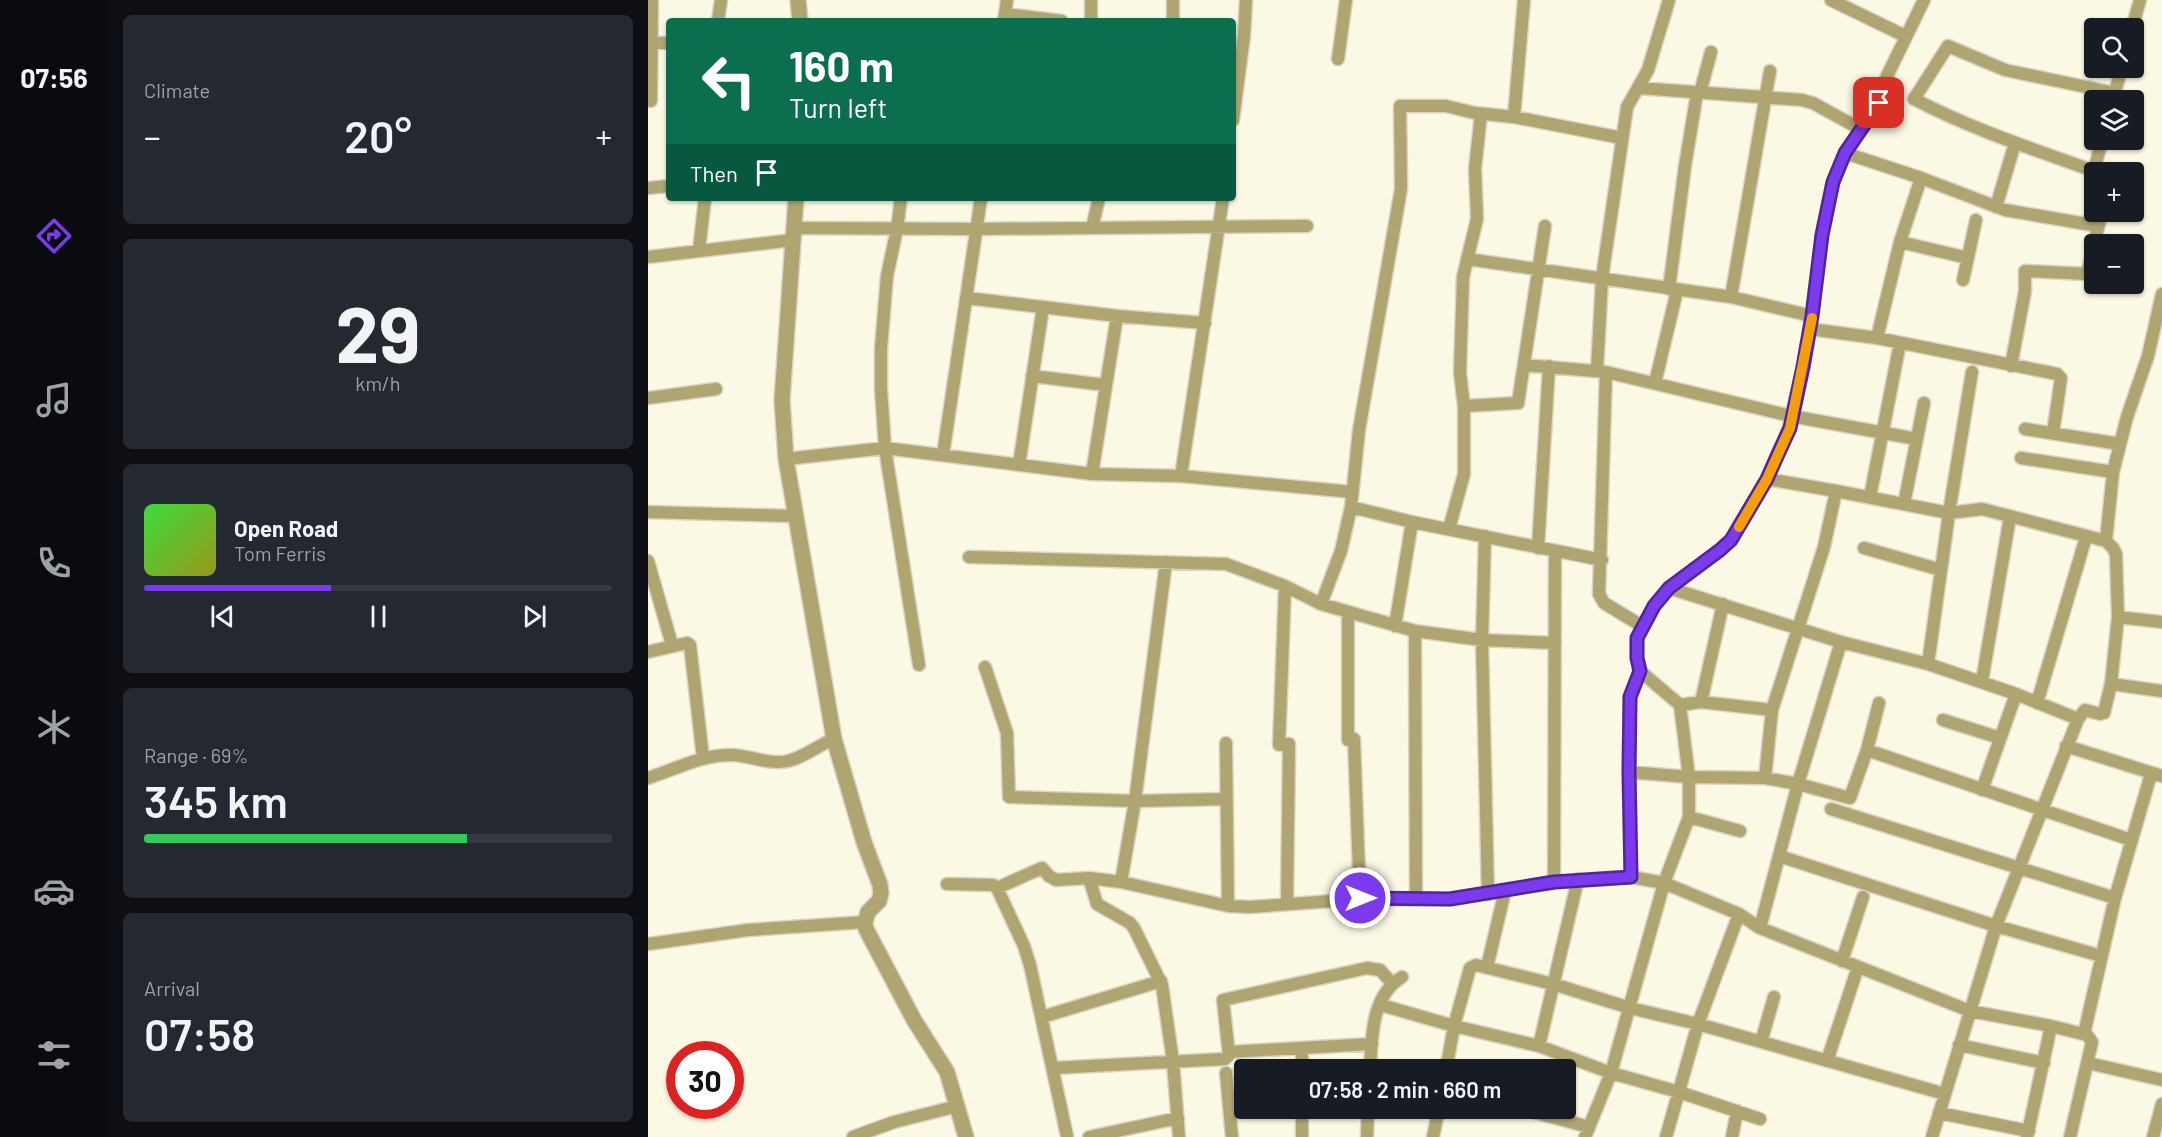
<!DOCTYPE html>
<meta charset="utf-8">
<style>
:root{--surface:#171b24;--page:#242831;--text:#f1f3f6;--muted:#9ea1a6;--line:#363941;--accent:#7c3aed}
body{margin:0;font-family:Barlow,sans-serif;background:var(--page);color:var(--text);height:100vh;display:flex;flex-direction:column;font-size:22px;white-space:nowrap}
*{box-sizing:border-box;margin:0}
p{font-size:20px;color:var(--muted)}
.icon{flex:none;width:33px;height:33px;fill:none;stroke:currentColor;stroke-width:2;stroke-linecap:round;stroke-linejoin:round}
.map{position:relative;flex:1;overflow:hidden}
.panel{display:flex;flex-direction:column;gap:15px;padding:15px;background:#0d0f14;width:540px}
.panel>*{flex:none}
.banner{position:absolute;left:18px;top:18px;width:570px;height:183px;border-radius:6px;box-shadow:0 2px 4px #0004;background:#0b6e4f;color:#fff;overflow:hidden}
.controls{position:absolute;left:1436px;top:18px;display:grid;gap:12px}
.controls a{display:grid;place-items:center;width:60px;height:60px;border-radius:6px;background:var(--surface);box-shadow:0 2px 4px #0004;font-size:30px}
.speed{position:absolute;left:18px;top:1041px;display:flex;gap:12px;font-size:30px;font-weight:700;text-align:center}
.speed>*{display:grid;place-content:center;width:78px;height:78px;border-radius:50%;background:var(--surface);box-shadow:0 2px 4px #0004;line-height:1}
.speed .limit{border:9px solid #d22;background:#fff;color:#111}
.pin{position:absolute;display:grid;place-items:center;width:51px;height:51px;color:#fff;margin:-26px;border-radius:12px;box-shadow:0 3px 9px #0006}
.me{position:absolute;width:66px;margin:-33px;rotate:90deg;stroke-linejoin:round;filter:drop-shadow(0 0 4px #0008)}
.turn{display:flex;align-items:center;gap:21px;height:126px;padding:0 24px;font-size:27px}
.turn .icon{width:78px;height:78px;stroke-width:2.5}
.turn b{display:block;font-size:42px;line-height:51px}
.then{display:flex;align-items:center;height:57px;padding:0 24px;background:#0003;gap:12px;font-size:22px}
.big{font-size:45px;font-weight:600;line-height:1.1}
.panel .card{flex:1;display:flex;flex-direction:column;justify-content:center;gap:9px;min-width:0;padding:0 21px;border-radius:9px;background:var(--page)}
.panel .dial{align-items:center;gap:0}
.dial b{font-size:78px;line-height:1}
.song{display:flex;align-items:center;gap:18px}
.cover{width:72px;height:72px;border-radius:9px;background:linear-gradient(135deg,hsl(120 70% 55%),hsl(60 70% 35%))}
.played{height:6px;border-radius:3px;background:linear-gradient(90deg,var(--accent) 40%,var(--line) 40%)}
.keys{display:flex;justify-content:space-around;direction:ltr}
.heat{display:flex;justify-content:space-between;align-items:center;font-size:33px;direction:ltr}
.charge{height:9px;border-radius:4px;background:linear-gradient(90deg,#34c759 69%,var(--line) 0)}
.trip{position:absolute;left:586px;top:1059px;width:342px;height:60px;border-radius:6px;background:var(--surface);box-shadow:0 2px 4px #0004;font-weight:600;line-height:60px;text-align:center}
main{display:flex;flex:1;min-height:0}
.tabs{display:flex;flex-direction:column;width:108px;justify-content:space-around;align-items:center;background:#090b0e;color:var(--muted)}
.tabs .icon{width:42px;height:42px}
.tabs .selected{color:var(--accent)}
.tabs b{font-size:27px;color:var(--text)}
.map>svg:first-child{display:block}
</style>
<main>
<nav class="tabs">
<b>07:56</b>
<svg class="icon selected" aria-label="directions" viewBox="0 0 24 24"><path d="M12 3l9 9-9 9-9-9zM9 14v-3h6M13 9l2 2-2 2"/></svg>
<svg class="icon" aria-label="music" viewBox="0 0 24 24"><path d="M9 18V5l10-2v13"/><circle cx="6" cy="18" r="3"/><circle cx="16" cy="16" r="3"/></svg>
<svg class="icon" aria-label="phone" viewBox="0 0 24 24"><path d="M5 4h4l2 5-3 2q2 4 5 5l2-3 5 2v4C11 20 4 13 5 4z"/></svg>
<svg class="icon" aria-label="climate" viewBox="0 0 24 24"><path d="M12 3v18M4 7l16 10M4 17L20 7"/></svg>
<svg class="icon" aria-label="car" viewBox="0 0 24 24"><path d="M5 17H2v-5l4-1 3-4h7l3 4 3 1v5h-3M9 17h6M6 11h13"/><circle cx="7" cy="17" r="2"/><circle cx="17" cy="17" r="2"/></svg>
<svg class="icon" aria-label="filters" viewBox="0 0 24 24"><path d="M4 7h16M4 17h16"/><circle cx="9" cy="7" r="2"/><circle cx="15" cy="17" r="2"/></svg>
</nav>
<section class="panel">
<div class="card"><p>Climate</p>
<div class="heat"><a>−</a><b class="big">20°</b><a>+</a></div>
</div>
<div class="card dial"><b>29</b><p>km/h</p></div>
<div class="card">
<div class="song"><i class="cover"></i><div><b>Open Road</b><p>Tom Ferris</p></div></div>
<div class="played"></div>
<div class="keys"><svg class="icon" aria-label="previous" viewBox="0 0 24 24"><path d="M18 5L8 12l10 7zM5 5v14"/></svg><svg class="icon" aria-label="pause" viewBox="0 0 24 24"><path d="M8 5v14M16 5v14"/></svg><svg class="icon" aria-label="next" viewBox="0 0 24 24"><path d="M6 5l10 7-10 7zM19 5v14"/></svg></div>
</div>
<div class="card"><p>Range · 69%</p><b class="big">345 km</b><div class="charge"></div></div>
<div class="card"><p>Arrival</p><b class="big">07:58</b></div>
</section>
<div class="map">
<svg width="1514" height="1137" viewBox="0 0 1514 1137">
<rect width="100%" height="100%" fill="#fbf8e4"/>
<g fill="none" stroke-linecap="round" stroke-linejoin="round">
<defs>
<path id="minor" d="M1183,0L1257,36
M357,14L414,21
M70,21L73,0
M356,21L359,0
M443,21V0
M525,21V0
M1484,28L1492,0
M4,43H21
M690,59L698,0
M991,88L1154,100L1165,103L1212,129
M1052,93L1063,52
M1465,98L1474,68
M3,101L4,0
M866,117L876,0
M585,120L596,36L598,0
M1454,140L1446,171C1385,149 1323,129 1266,99L1300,46L1357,70L1467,93
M1197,153L1273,178L1357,210L1450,226
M0,188L21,186
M253,198L249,229L239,276L233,348V389L237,448L271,665
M1348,207L1367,143
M147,228L328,229L659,226
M444,228L451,198
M1252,242L1320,258
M1446,244L1454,212
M51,250L57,198
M0,257L145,240
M819,259L1083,297L1164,316
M1315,280L1328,220
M1021,289L1037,166L1049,93
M1083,297L1122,71
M319,298L469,316L557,323
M1162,329L1229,338L1409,374L1413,378L1405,433
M1229,338L1252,242L1273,178
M876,365L958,372L1143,416L1269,439
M1363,366L1377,291V271L1439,274L1446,247
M949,371L954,278L979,107L1000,70L1021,0
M958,372L951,594L956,603L994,626
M384,376L457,385
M1007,383L1029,291
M0,398L68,389
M816,406L870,403L897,226
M1377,429L1472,444
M295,455L333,198
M1373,458L1465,472
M138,459L237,448L444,474L533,476L704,492
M371,465L395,307
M444,474L469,316
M533,476L575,198
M1119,479L1188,491L1301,513L1334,509L1458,541L1465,548L1468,554L1470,617L1463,684L1456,713L1452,714L1437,710L1430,719
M1222,497L1252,343
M1256,504L1276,403
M703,507L764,522L954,560
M0,512L146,516
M801,529L816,474V406L812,373L815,277L829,219L827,169L833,114
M837,536L834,640L840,894
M1458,541L1465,472L1479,417L1500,356L1514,294
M890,548L901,366
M1216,548L1293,570
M321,557L578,564L637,586L673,604L767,631L834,640L907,643
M0,561L24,645
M637,586L631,745L641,744L639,904
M1021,588L1193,642L1280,664L1368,694L1430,719L1348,926L1284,1137
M673,604L693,551L703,507L711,430L753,189L752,106H798L827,113L866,117L974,138
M700,612V740L706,739L712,899
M1470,617L1514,622
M747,626L764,522
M767,631L768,899
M0,652L39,643L42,645L55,758
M1280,664L1301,513L1324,372
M337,667L359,733L361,797L487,801L578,799
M1334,681L1362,517
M1463,684L1514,691
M1053,702L1075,604
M1389,703L1438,537
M1032,705L1053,702L1124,710
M1295,720L1352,738
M578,743L580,906
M1418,746L1514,776
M1219,750L1483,840
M981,772L1041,777L1117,778L1150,784L1202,798L1219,750L1231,703
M0,778C28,769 55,754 85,755C104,756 121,765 140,761C157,757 170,745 186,739
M1117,778L1124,710L1176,547L1188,491
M1334,790L1368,694
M1183,809L1467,898
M1041,817L1092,831
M1131,856L1348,926L1453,956
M983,877L981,772L982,697L992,671
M441,878L449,904L482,923L486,928L514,985L525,1062L531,1137
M473,882L487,801L518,562
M906,882L907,551
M299,884L345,885L349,888L394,868L401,876L408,880L441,878L473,882L580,906L602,907L712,899H802L906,882L983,877L1016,883L1091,914L1112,928L1322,1011L1403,1026L1439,1035L1444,1042L1422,1137
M349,888L376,946L382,965L419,1136
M1112,928L1150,784L1193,642
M0,944L100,930L217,922
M1194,961L1215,897
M839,967L857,891
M733,1005L806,1026L891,1046L963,1073L1031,1092L1112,1119
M394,1017L513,981
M1436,1034L1467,898L1503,774
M1113,1042L1126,997
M1311,1045L1396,1063
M891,1046L930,879
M581,1052L724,1044
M1179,1061L1210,967
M1440,1063L1514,1080
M405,1068L577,1059L581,1055L575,1000L719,968L732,970L744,983
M654,1070V1048
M722,1070C724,1036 723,996 754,977
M798,1070L806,1026L822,968L828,965L905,984L982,1008L1050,1024L1297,1094
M578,1073L584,1137
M870,1108L941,1127
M1291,1113L1381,1131
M205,1137L246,1122L310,1106
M441,1137L530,1118
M654,1137V1108
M719,1137L720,1108
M785,1137L791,1108
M937,1137L963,1073L1016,883L1041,817V777L1032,705L992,671L989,659V638L1006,606L1021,588L1072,550L1083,540L1119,479L1130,455L1141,428L1155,367L1164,316L1174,235L1185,182L1197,153L1231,103L1239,76L1276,0
M1018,1137L1050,1024L1091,914
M1084,1137L1089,1111
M1379,1137L1403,1026
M1505,1137L1514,1104"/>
<path id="tertiary" d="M150,0L152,21
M148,198L134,400L138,459L186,739L216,842L232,885L233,893L231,901L220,912L217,922L218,929L266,1020L299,1072L318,1137"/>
</defs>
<use href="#minor" stroke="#d7d4c3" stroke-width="15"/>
<use href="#tertiary" stroke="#d7d4c3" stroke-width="18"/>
<use href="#minor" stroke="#afa571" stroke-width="12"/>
<use href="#tertiary" stroke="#afa571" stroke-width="15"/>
</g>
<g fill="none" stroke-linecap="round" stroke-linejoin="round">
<defs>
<path id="route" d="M712,898L802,899L906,882L983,877L981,772L982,697L992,671L989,658V638L1006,606L1021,588L1072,550L1083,540L1119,479L1130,454L1142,428L1155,367L1164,316L1174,235L1185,182L1197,153L1231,103"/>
</defs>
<use href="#route" stroke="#51269a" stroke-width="15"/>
<use href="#route" stroke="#7c3aed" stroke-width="10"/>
<path stroke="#f59e0b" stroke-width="10" d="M1091,527L1119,479L1142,428L1164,318"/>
</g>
</svg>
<div class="controls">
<a><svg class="icon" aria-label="search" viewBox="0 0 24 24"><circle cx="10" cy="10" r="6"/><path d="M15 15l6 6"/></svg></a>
<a><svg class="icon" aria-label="layers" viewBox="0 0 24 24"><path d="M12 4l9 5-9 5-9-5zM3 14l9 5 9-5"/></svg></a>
<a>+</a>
<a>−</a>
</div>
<div class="speed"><div class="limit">30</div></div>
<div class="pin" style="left:1231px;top:103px;background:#d93025"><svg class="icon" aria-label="arrive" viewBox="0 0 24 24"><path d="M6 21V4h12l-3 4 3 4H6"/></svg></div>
<svg class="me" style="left:712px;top:898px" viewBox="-20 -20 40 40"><circle r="17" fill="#7c3aed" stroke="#fff" stroke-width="3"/><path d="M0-11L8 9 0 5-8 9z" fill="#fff"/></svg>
<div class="trip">07:58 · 2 min · 660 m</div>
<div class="banner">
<div class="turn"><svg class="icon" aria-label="left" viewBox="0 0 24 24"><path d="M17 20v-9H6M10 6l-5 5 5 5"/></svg><div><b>160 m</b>Turn left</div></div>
<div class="then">Then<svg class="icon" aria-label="arrive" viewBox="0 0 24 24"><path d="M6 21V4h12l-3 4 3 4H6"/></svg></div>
</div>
</div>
</main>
